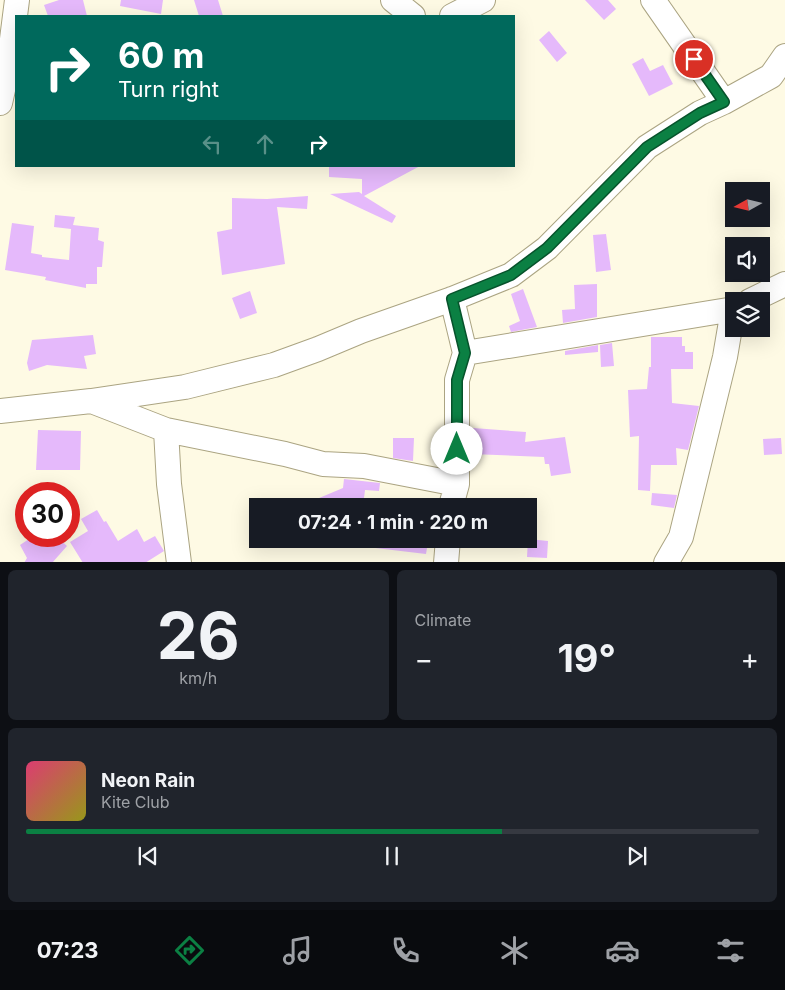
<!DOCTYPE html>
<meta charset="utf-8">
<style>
:root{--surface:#171b24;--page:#20242c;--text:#f1f3f6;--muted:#9ea1a6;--line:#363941;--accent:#0b8043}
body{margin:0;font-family:Inter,sans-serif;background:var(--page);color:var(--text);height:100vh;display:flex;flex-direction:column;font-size:19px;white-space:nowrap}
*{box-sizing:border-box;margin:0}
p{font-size:16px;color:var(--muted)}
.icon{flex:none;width:28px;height:28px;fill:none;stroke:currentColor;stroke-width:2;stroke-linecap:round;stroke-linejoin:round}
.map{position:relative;height:562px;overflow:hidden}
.panel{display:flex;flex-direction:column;gap:8px;padding:8px;background:#0d0f14;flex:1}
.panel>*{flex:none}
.top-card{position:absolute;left:15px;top:15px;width:500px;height:152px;border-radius:0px;box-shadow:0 5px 20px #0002;background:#00695c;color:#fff;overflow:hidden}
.needle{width:32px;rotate:262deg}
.tools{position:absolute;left:725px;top:182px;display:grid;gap:10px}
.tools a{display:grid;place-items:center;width:45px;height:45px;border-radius:0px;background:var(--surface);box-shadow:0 5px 20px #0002;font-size:25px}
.speed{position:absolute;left:15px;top:482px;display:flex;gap:10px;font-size:25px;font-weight:700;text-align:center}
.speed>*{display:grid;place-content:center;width:65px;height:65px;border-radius:50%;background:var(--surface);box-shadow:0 5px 20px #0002;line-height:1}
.speed .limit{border:8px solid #d22;background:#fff;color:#111}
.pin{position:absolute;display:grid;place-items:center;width:42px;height:42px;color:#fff;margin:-21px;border:2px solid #fff;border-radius:50%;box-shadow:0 1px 5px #0007}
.me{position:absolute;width:55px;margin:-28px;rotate:0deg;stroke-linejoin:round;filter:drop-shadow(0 0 4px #0008)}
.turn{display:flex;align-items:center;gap:18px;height:105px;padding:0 20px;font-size:22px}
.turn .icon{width:65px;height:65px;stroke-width:2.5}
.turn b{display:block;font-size:35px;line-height:42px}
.lanes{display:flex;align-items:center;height:48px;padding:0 20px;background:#0003;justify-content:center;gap:25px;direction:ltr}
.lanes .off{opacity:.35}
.big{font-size:38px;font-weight:700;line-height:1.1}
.panel .card{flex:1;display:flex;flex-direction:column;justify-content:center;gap:8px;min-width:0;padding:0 18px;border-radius:8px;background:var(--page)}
.panel .dial{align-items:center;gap:0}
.dial b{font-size:65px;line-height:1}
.song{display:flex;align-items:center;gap:15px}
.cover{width:60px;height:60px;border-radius:8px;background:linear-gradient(135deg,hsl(340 70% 55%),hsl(60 70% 35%))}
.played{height:5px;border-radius:2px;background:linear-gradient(90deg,var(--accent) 65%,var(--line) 65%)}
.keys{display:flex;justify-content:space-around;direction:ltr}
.heat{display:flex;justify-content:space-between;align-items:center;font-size:28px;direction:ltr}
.panel .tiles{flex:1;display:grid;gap:8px;grid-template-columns:1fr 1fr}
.card:last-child{grid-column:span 2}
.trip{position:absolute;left:249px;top:498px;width:288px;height:50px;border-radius:0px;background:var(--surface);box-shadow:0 5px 20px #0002;font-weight:700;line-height:50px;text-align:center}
.menu{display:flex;height:80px;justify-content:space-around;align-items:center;background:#090b0e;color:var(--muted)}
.menu .icon{width:35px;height:35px}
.menu .on{color:var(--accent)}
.menu b{font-size:22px;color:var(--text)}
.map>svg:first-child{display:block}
</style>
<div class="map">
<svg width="785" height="563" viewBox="0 0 785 563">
<rect width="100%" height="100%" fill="#fefae4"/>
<path fill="#e5b9fb" d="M59,0H83L87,16H48L44,5Z
M121,0H163L161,14L120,6Z
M194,0H218L223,16H199Z
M585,0H608L616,9L604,20Z
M549,31L567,53L557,62L539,40Z
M643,58L650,71L663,65L673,84L649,96L632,64Z
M329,166H420L364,196L396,216L392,223L330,194L359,192L362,194V179L329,177Z
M308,196L307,209L277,207L285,264L222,275L217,232L232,229V198L267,199Z
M55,215L75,217L73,225L99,228L98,240L104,242L102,267H97V284H86V288L45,280L46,277L5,270L12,223L34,226L31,253L42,255V257L69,260L71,229L54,227Z
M606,234L611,270L596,272L593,235Z
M597,284V317L563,323L562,310L575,309L574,285Z
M523,289L537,327L511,332L509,326L520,321L511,294Z
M250,291L257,313L240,319L232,298Z
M93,335L96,354L84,356L87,369L47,365L29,371L27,363L32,340Z
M651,337H682V346H685V352H693V369H671L672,403L699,406L688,450L676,448L677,465H651L650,491L638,490L639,436L630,437L628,390L647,389L649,367H651Z
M612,343L614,366L601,367L600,345Z
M598,345V352L565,355V351Z
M473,428L526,432L525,442L565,437L571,473L551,476L549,464H545L544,457L471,454V430L473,431Z
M38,430L81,431L80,470H36Z
M393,438H414L413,461L393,458Z
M781,438L782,454L764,455L763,439Z
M344,479L380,483L379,491L365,490L363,506H300L343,488Z
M652,493L677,495L674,508L651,505Z
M97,510L104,522L106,521L118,541L137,529L144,542L155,536L164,551L145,563H83L70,542L88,531L81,519Z
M45,536H56L67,546L52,563H24L27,558L20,545L32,537L37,546Z
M368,539H405L428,542L426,554L367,547Z
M528,539L548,541L547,558L527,557Z"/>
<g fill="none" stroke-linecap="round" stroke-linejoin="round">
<defs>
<path id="minor" d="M393,0L413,16
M653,0L724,102
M452,16L483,0
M0,103L9,63L17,0
M750,301L785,284
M465,353L734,309
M94,402L166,430L285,454L323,464L364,466L457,484
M0,411L91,401L185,387L274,365L318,349L361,331L452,299L511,275L547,248L647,147L700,113L724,102L771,76L785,56
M166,430L169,484L179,563
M451,506L457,484V380L465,353L452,299
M446,563L448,539
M666,563L681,537L725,357L733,310"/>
</defs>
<use href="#minor" stroke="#aba482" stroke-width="26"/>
<use href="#minor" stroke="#fff" stroke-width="24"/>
</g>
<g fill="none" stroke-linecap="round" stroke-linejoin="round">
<defs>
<path id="route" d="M457,449V380L465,353L452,299L511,275L547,248L647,147L700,113L724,102L694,59"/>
</defs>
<use href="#route" stroke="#07532c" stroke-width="12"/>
<use href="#route" stroke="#0b8043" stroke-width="9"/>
</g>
</svg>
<div class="tools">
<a><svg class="needle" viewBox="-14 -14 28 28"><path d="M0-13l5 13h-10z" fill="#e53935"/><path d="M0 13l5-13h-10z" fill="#9ea1a6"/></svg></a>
<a><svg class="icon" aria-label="sound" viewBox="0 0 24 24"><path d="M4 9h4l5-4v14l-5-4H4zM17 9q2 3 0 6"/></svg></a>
<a><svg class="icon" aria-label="layers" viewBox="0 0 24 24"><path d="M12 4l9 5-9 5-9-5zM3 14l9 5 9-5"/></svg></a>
</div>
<div class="speed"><div class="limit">30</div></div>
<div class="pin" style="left:694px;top:59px;background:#d93025"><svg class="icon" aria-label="arrive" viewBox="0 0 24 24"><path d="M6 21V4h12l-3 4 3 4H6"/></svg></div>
<svg class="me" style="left:457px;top:449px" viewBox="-20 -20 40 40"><circle r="19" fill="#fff"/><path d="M0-13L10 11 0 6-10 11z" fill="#0b8043"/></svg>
<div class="trip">07:24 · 1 min · 220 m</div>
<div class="top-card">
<div class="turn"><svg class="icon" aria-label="right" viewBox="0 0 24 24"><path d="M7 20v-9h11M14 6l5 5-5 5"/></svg><div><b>60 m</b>Turn right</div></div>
<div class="lanes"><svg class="icon off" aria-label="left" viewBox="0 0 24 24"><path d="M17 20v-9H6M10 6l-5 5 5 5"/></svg><svg class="icon off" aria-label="ahead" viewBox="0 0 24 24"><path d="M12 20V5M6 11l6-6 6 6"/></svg><svg class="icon" aria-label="right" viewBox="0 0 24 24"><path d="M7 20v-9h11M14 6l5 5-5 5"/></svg></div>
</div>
</div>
<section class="panel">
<div class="tiles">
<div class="card dial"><b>26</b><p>km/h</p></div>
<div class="card"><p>Climate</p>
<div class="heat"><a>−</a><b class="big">19°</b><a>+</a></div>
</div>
<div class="card">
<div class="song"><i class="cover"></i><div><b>Neon Rain</b><p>Kite Club</p></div></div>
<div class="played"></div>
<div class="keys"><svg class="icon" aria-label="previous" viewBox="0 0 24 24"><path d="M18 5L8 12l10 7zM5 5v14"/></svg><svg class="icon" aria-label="pause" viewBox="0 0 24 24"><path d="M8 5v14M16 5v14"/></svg><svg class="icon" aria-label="next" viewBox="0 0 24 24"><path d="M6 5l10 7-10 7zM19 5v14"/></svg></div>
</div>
</div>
</section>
<nav class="menu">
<b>07:23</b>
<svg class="icon on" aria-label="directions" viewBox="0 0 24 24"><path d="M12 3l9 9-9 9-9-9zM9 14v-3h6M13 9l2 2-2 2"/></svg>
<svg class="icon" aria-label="music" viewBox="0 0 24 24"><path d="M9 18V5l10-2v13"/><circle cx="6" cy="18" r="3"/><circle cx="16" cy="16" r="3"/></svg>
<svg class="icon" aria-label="phone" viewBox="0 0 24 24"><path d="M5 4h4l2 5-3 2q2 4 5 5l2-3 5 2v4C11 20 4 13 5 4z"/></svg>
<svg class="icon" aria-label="climate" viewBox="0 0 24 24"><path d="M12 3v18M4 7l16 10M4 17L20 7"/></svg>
<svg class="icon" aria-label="car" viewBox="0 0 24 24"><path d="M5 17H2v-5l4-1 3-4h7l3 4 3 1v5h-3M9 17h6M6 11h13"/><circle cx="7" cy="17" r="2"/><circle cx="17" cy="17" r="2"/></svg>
<svg class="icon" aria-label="filters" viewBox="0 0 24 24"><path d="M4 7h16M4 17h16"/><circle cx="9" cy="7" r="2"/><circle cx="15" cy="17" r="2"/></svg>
</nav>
